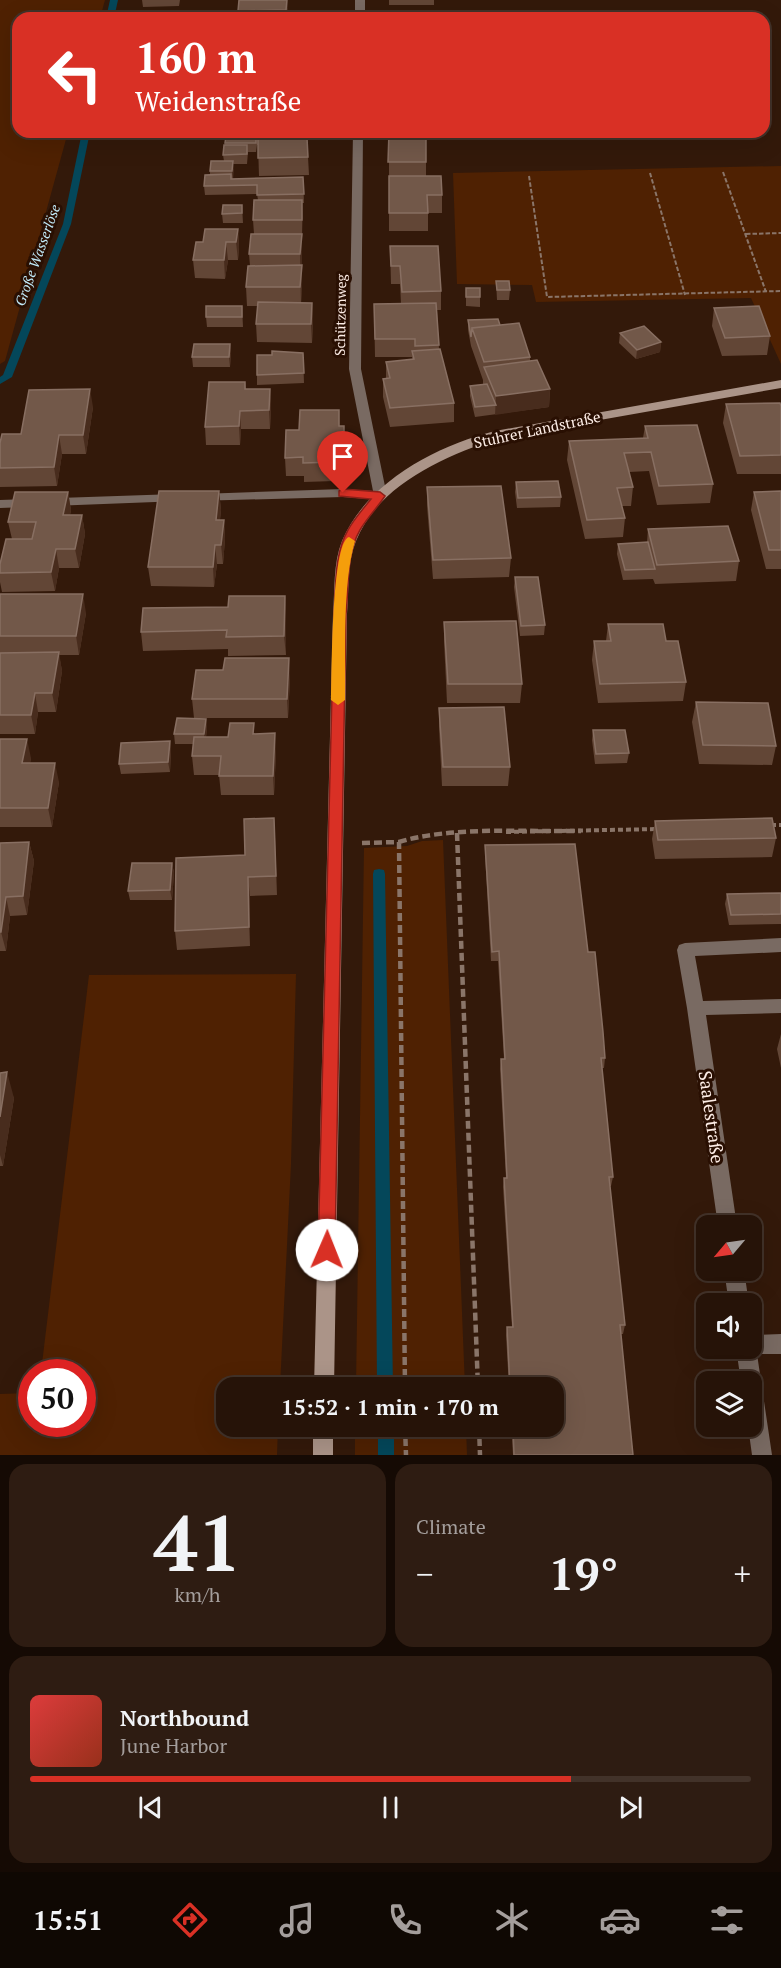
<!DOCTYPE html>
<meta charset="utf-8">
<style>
:root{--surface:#261308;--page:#2e1c12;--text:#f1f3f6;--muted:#a49e9c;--line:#423229;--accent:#d93025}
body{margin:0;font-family:"PT Serif",serif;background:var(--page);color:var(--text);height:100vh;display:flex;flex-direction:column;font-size:22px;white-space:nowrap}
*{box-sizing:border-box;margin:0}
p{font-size:20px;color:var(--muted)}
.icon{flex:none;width:33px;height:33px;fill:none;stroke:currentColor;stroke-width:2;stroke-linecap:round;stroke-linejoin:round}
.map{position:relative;height:1455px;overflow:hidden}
.side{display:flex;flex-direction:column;gap:9px;padding:9px;background:#150a04;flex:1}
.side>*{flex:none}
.top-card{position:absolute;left:12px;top:12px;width:758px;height:126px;border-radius:18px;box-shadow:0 6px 24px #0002,0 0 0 2px var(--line);background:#d93025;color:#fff;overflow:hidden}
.needle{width:39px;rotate:241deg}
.controls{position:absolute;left:696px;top:1215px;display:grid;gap:12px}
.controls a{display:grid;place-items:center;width:66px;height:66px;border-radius:12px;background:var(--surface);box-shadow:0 6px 24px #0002,0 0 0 2px var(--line);font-size:30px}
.speed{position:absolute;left:18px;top:1359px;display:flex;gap:12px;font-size:30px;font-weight:700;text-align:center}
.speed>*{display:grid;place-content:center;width:78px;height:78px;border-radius:50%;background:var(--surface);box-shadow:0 6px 24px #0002,0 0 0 2px var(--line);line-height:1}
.speed .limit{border:9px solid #d22;background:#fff;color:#111}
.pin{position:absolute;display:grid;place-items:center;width:51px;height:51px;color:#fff;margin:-62px -26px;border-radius:50% 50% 50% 0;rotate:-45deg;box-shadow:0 0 6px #0007}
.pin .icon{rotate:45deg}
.me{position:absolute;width:66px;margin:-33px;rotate:1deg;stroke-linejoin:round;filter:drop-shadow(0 0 4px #0008)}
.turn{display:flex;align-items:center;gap:21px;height:126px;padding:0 24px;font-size:27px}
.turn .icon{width:78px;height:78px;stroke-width:2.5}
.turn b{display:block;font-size:42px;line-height:51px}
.big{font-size:45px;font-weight:600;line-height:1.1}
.side .card{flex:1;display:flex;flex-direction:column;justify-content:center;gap:9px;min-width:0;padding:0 21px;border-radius:18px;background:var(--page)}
.side .dial{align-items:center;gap:0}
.dial b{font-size:78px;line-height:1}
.song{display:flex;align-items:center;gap:18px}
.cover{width:72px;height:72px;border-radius:9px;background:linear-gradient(135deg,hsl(0 70% 55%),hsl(10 70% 35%))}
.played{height:6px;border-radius:3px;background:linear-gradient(90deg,var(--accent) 75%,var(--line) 75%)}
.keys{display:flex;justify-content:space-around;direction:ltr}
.heat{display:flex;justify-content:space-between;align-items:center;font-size:33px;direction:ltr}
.side .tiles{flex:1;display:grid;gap:9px;grid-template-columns:1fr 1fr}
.card:last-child{grid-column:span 2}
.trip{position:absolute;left:216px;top:1377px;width:348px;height:60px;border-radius:18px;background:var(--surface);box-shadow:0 6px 24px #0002,0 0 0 2px var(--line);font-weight:600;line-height:60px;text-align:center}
.tabs{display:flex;height:96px;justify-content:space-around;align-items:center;background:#0f0803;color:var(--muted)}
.tabs .icon{width:42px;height:42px}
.tabs .selected{color:var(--accent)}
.tabs b{font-size:27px;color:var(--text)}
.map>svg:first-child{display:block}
</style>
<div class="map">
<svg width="781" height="1455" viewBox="0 0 781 1455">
<rect width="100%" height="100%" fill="#33190a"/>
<path fill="#4f2102" d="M0,0H105L100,18H18V132H68L5,361L0,364Z
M781,166V364L751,298L536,302L532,285L457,284L453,173Z
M443,840L465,1387H356L364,848L407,846L422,841Z
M296,974L291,1164L280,1387L226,1388V1426L278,1427L277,1455H0V1394L31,1393L32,1424H82V1372H41L89,975Z
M355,1427H466L467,1455H355Z"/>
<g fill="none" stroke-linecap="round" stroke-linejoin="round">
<path fill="#04475a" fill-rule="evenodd" d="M110,0H118L114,18H106Z
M82,132H90L71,224L12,377L0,384V377L3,375L63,224Z
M379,869L384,870L385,874L393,1388H377L373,874L374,870Z
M378,1426H394V1455H378Z"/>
<path stroke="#8a7569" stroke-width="2" stroke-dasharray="4.5 2" stroke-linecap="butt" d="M723,172L766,292
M650,173L685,295
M529,176L547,297L781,291
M746,234L781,233"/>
<path stroke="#8a7569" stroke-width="4" stroke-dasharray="5 3" stroke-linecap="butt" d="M771,825H781
M506,832L658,829"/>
<path stroke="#8a7569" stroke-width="4.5" stroke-dasharray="8 4" stroke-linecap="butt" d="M457,833L478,1388
M399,842C451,826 526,832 581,831
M362,843L399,842L405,1388
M405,1426L406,1455
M479,1426L480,1455"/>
<path fill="#796a62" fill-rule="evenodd" d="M355,0H365V18H355Z
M353,132H363L361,369L387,496L380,500L343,497L195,501L193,498L195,495L200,494L343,489L373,491L349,369Z
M176,494L183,498L181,501L0,508V500Z
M781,938V952L695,956L703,1001L781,999V1013L706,1015L737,1226H718L687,1008L677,950L679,945L685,943Z
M724,1270H744L749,1304H729Z
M781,1334V1354H757L772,1455H752L748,1426H752V1382H741L736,1348H752V1335Z"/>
<path fill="#ab9488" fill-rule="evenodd" d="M781,380V388L498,438C444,457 379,484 356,541C347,563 349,590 347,614L334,1388H314L333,614C335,590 333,563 342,541C367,482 436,446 495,431Z
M313,1426H333V1455H313Z"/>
</g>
<path fill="#624636" d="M142,0H180L179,6L143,7Z
M287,0L288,17L302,18H239L238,11Z
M389,0H434V5H389Z
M226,132H295V139L307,138L309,175L259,176L258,145H257L256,152H248L247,164H233V179L303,177L304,203H302V284L301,303H312L313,321L312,343L257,342L256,324L258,306H247L246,287L250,266L249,254L254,234L253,220L258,200L257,194L205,195L204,186L210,175V171L224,161L223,155L226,136Z
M389,132L426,162V176L442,195V213H428V231H389Z
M669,132H722L721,134L672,138Z
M242,205L243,223H223L222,214Z
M238,229L239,247L238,260H228L225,279L195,278L193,260L203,242Z
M390,246L441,291V310H437L439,349L454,403V422L390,427L383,397V379L386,378V362L412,360V357H375L374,304H401L400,284H391Z
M496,281L510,290L509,300H497Z
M466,288L480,297V307L466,306Z
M242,306L243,327H207L206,317Z
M714,308L770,336L767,355L722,356L712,326Z
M468,320L500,325L530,357V361L550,389L549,407L475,417L470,396V386L483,384V380L471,346L468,330Z
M620,333L661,342L660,352L636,359L619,343Z
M230,344L231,353L230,367H193L192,357Z
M303,353L304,383L257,385V375Z
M245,382L246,389H270L271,408L270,429H241L240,445H206L205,427Z
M726,404L781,406V474H737L723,423Z
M93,407L86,454H62L57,486L0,487V443L21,434Z
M344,426L345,462L335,463V481L304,482V476H286L285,458L299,430Z
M645,426L713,484L710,503L657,505L649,471L629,472L633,487L631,506H622L625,518L623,537L585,539L567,460L569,441L643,438Z
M516,482L561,497L560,507L517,508L515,492Z
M427,487L511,558L509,577L433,579L427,506Z
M219,491L221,510L220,520H224L225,539L223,564H217L214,587L151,586L148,567Z
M781,491V569H766L751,510L754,492Z
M68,492L71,510L70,515H82L85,534L79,568H59L55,591L2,592L0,582V564L12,539L8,522Z
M648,529L739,561L736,581L655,584L653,579L623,580L617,554L618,544L647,542Z
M515,577L545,625L544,635L520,636L514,587Z
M0,594L86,613L79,655H59L62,671L56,712H38L35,734H0Z
M285,596L286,615V655L228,656V649L143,651L141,632L228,607Z
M444,622L522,684L520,703H447L444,641Z
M608,624L666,641L686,682L683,701L598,703L592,660L594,641H606Z
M290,677L288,718H194L192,699Z
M696,702L776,746L772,765L699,764L692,722Z
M439,708L510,767L508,786H442L439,727Z
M206,719L207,729L206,737H228L255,734L276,752L274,795H221L219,775H194L192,756L193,744H175L174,734Z
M593,730L629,753L627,763L595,764L592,740Z
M0,739L31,758L30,763L59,782L52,827H0Z
M170,741L171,751L170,772L121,774L119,764Z
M655,821L776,838L772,857L655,859L652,839Z
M275,837L277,895L250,896V946L177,950L175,931L245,855Z
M29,842L34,861L27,915L10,916L6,951H0V843Z
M485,845L588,952L605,1058L604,1068H602L613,1177L611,1186H610L625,1325L623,1334H621L633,1455H513L511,1426H554V1388H509L506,1335L507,1327H512L503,1187L504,1178H506L500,1069L501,1059H504L498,961H491L485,855Z
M172,863L174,873L172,900H130L128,891Z
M781,893V924L729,925L725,904L727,894Z
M781,1034V1068L777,1049Z
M0,1073L14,1098L3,1166H0Z"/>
<path fill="#482c1d" d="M287,0L288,13V18H287Z
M233,161L234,170L233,180L232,171Z
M302,200L303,218L302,238Z
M238,229L239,247L238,260L236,242Z
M302,234V284L301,306L300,254Z
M226,242L228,260L225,279L224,260Z
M312,303L313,321L312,343L311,324Z
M661,342L660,352L636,359L637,350Z
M230,344L231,353L230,367L229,357Z
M90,389L93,407L86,454L83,435Z
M270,389L271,408L270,429L269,410Z
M550,389L549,407L495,415L496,396Z
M240,411L241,429L240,445L239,426Z
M59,435L62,454L57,486L54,467Z
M219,491L221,510L218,538L216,520Z
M68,492L71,510L66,534L63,515Z
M82,515L85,534L79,568L75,549Z
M224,520L225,539L223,564L221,545Z
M215,545L217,564L214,587L213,567Z
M56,549L59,568L55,591L51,572Z
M83,594L86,613L79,655L76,636Z
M285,596L286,615V655L284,636Z
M59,652L62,671L56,712L52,693Z
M289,658L290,677L288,718L287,699Z
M35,693L38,712L35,734L31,715Z
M206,719L207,729L205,744L204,734Z
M275,733L276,752L274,795L273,776Z
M27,739L31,758L27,782L22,763Z
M170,741L171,751L170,772L168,762Z
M55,763L59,782L52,827L48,808Z
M29,842L34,861L27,915L23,896Z
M172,863L174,873L172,900L170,890Z
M248,877L250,896V946L249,927Z
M6,897L10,916L6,951L1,932Z
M7,1072L14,1098L3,1166L0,1155V1117Z"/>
<path fill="#725849" stroke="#886f62" stroke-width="1.5" d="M239,0H287L286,10L238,11Z
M302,17V18H274Z
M389,132H426V162H388Z
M226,136H256V143H225Z
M307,138L308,157L258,158V139Z
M224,145H247V154L223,155Z
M211,161H233L232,171H210Z
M231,174V179L303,177L304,194L257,195V185L204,186L205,175Z
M389,176H441L442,195H427L428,213H389Z
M254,200H302V220H253Z
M223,205H242V213L222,214Z
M205,229H238L236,242H226L224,260H193L196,242H203Z
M251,234H302L300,254H249Z
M390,246H438L441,291L402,292L400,266H391Z
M302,265L300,287H246L248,266Z
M496,281H509L510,290H497Z
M466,288H480V297H466Z
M258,302L312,303L311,324H256Z
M436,303L439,345L415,346V339H375L374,304Z
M206,306H242V317H206Z
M759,306L770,336L725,338L714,308Z
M498,319L500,325L472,328L471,337L468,320Z
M519,323L530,357L484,362L472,328Z
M644,326L661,342L637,350L620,333Z
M194,344H230L229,357H192Z
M440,349L454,403L390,408L383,379L390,378L386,362L414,359L412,351Z
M272,351L303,353L304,373L257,375V355H272Z
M537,360L550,389L496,396L484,367Z
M209,382H245V389H270L269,410L240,411L239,426L205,427Z
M487,384L496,405L475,407L470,386Z
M90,389L83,435H59L54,467L0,468V443L2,434H21L29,390Z
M780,403L781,406V455L740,456L726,404Z
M300,410H339V426H344V444H335V462L303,463V457L285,458L286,430H299Z
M697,425L713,484L659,486L651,452L624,453L633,487L617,488L625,518L587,520L569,441L648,438L645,426Z
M558,481L561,497L518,498L516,482Z
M501,486L511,558L433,560L427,487Z
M159,491H219L216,520H224L221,545H215L213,567H148Z
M781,491V550H769L754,492Z
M15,492H68L63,515H82L75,549H56L51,572L0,573V564L6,539H32L36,522H8Z
M728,526L739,561L657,565L648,529Z
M648,542L655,569L625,570L618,544Z
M515,577H538L545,625L521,626Z
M0,594H83L76,636H0Z
M229,596H285L284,636L226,637L227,630L141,632L143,608L228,607Z
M516,621L522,684H448L444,622Z
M608,624H663L666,641H678L686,682L600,684L594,641H611Z
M59,652L52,693H35L31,715H0V653Z
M225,658H289L287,699H192L196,670H223Z
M696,702L768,703L776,746L703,745Z
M504,707L510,767H443L439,708Z
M177,718L206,719L204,734H174Z
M230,723H254L253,734L275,733L273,776H219L221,756H192L194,737H228Z
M593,730H625L629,753L596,754Z
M0,739H27L22,763H55L48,808H0Z
M170,741L168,762L119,764L121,743Z
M274,818L276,876L248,877L249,927L175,931L176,858L245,855L244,819Z
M772,818L776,838L658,840L655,821Z
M29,842L23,896L6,897L1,932H0V843Z
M575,844L588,952H595L603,1032L605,1058H601L613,1177H609L625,1325H620L633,1455H514L513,1426H554V1388H510L507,1327H513L504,1178H507L501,1059H505L499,951L492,952L485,845Z
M132,863H172L170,890L128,891Z
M781,893V914L731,915L727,894Z
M7,1072L0,1117V1073Z"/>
<path fill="#d93025" stroke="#8d1f18" stroke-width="1.5" d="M343,489L380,492L385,496C377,508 367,518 360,530C346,554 349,588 346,614L335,1250L333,1256L327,1258L320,1256L318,1250L334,614C336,587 334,554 348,530C354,519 363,509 371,499L339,496V491Z"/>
<path fill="#f59e0b" d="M349,537L355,541C342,586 346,652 345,700L338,705L331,700C332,677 331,542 349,537Z"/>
<g text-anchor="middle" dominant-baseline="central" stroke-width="6" stroke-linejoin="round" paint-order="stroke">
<g font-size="14" font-style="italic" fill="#c1e9f8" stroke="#290f02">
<text transform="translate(37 255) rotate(-70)">Große Wasserlöse</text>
</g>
<g font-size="14" fill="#fdede6" stroke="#290f02">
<text transform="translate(340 315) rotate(-89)">Schützenweg</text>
</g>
<g font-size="15" fill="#fdede6" stroke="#290f02">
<text transform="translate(537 429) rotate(-12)">Stuhrer Landstraße</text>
</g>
<g font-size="18" fill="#fdede6" stroke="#290f02">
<text transform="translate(712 1117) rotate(82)">Saalestraße</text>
</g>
</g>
</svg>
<div class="controls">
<a><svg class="needle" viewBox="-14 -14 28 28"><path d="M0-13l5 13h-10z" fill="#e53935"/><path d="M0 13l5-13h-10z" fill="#a49e9c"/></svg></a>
<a><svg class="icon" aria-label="sound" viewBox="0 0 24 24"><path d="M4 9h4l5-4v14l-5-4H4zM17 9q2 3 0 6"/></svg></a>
<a><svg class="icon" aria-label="layers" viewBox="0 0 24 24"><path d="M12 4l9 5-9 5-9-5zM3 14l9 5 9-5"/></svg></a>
</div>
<div class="speed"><div class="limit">50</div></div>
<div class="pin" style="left:343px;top:493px;background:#d93025"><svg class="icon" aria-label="arrive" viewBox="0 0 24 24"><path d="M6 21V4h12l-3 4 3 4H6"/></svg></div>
<svg class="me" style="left:327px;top:1250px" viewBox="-20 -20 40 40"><circle r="19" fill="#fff"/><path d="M0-13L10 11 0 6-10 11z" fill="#d93025"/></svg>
<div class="trip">15:52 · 1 min · 170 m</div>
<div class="top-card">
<div class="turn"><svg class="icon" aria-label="left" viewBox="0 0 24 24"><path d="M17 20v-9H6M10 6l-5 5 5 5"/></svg><div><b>160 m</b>Weidenstraße</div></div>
</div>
</div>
<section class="side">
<div class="tiles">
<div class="card dial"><b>41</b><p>km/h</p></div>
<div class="card"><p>Climate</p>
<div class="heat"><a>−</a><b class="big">19°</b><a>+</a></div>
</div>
<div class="card">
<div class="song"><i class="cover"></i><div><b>Northbound</b><p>June Harbor</p></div></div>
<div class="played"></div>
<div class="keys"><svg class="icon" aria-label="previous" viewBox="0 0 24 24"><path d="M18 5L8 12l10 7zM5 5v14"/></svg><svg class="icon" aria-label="pause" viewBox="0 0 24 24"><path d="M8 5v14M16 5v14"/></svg><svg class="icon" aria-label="next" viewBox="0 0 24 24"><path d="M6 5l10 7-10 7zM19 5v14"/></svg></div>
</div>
</div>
</section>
<nav class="tabs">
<b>15:51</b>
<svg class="icon selected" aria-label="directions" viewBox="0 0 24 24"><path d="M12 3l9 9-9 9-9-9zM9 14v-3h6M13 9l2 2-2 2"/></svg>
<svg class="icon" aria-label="music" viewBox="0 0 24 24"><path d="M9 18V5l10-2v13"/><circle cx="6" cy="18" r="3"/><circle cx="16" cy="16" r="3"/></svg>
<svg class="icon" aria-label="phone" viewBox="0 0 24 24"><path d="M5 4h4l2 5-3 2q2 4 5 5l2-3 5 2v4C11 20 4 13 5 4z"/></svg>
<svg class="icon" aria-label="climate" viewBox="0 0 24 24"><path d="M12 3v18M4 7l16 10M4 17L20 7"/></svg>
<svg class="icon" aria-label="car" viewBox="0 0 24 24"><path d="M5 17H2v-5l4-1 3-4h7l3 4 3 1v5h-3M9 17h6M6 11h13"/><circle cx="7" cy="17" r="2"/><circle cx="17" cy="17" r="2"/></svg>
<svg class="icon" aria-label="filters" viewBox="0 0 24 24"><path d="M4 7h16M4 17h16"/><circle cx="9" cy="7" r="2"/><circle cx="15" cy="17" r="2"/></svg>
</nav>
